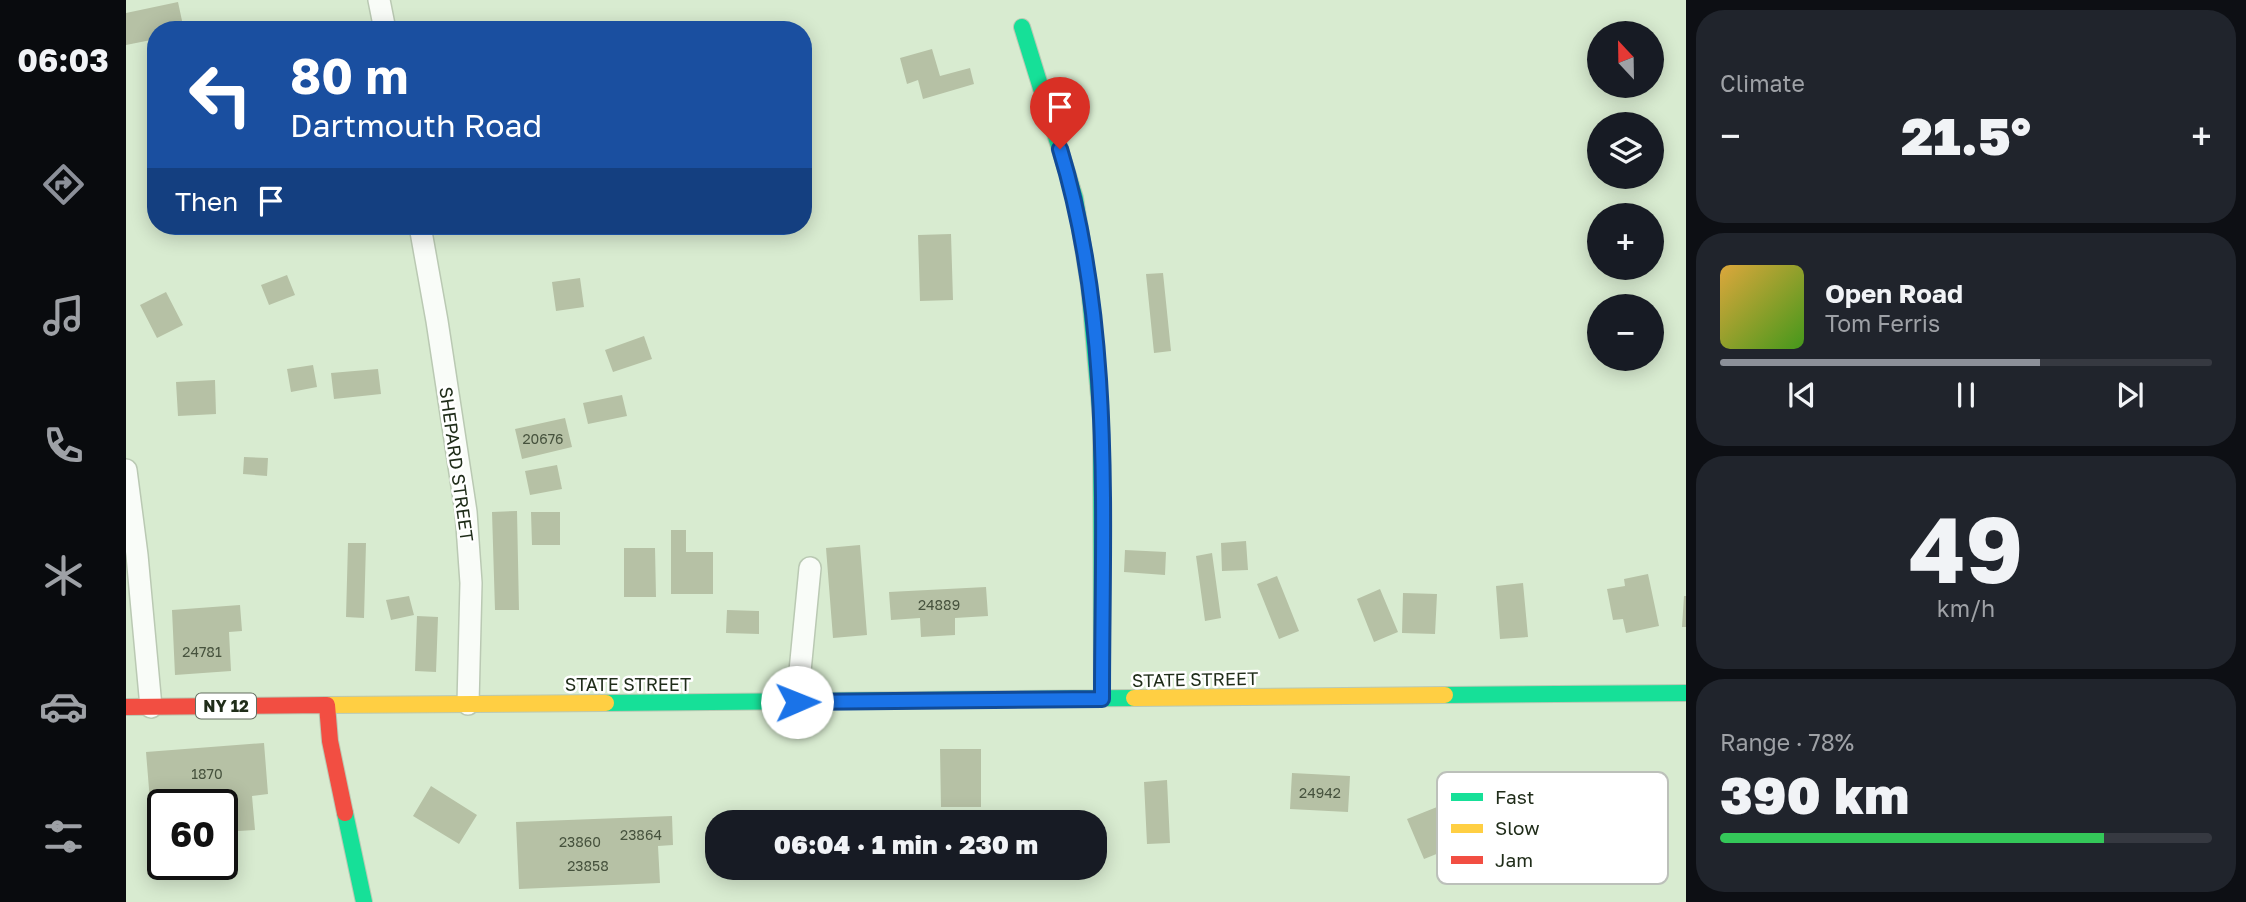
<!DOCTYPE html>
<meta charset="utf-8">
<style>
:root{--surface:#171b24;--page:#20242c;--text:#f1f3f6;--muted:#9ea1a6;--line:#363941;--accent:#8c9099}
body{margin:0;font-family:"Golos Text",sans-serif;background:var(--page);color:var(--text);height:100vh;display:flex;flex-direction:column;font-size:26px;white-space:nowrap}
*{box-sizing:border-box;margin:0}
p{font-size:23px;color:var(--muted)}
.icon{flex:none;width:38px;height:38px;fill:none;stroke:currentColor;stroke-width:2;stroke-linecap:round;stroke-linejoin:round}
.map{position:relative;flex:1;overflow:hidden}
.panel{display:flex;flex-direction:column;gap:10px;padding:10px;background:#0d0f14;width:560px}
.panel>*{flex:none}
.top-card{position:absolute;left:21px;top:21px;width:665px;height:214px;border-radius:28px;box-shadow:0 4px 18px #0003;background:#1a4fa0;color:#fff;overflow:hidden}
.needle{width:46px;rotate:338deg}
.buttons{position:absolute;left:1461px;top:21px;display:grid;gap:14px}
.buttons a{display:grid;place-items:center;width:77px;height:77px;border-radius:50%;background:var(--surface);box-shadow:0 4px 18px #0003;font-size:35px}
.speed{position:absolute;left:21px;top:789px;display:flex;gap:14px;font-size:35px;font-weight:700;text-align:center}
.speed>*{display:grid;place-content:center;width:91px;height:91px;border-radius:50%;background:var(--surface);box-shadow:0 4px 18px #0003;line-height:1}
.speed .limit{border:4px solid #111;border-radius:10px;background:#fff;color:#111}
.pin{position:absolute;display:grid;place-items:center;width:60px;height:60px;color:#fff;margin:-72px -30px;border-radius:50% 50% 50% 0;rotate:-45deg;box-shadow:0 0 7px #0007}
.pin .icon{rotate:45deg}
.me{position:absolute;width:77px;margin:-38px;rotate:89deg;stroke-linejoin:round;filter:drop-shadow(0 0 5px #0008)}
.turn{display:flex;align-items:center;gap:24px;height:147px;padding:0 28px;font-size:32px}
.turn .icon{width:91px;height:91px;stroke-width:2.5}
.turn b{display:block;font-size:49px;line-height:60px}
.then{display:flex;align-items:center;height:66px;padding:0 28px;background:#0003;gap:14px;font-size:26px}
.big{font-size:52px;font-weight:800;line-height:1.1}
.panel .tile{flex:1;display:flex;flex-direction:column;justify-content:center;gap:10px;min-width:0;padding:0 24px;border-radius:28px;background:var(--page)}
.panel .dial{align-items:center;gap:0}
.dial b{font-size:91px;line-height:1}
.song{display:flex;align-items:center;gap:21px}
.cover{width:84px;height:84px;border-radius:10px;background:linear-gradient(135deg,hsl(40 70% 55%),hsl(100 70% 35%))}
.played{height:7px;border-radius:4px;background:linear-gradient(90deg,var(--accent) 65%,var(--line) 65%)}
.keys{display:flex;justify-content:space-around;direction:ltr}
.heat{display:flex;justify-content:space-between;align-items:center;font-size:38px;direction:ltr}
.charge{height:10px;border-radius:5px;background:linear-gradient(90deg,#34c759 78%,var(--line) 0)}
.trip{position:absolute;left:579px;top:810px;width:402px;height:70px;border-radius:28px;background:var(--surface);box-shadow:0 4px 18px #0003;font-weight:800;line-height:70px;text-align:center}
main{display:flex;flex:1;min-height:0}
.tabs{display:flex;flex-direction:column;width:126px;justify-content:space-around;align-items:center;background:#090b0e;color:var(--muted)}
.tabs .icon{width:49px;height:49px}
.tabs .active{color:var(--accent)}
.tabs b{font-size:32px;color:var(--text)}
.map>svg:first-child{display:block}
</style>
<main>
<nav class="tabs">
<b>06:03</b>
<svg class="icon active" aria-label="directions" viewBox="0 0 24 24"><path d="M12 3l9 9-9 9-9-9zM9 14v-3h6M13 9l2 2-2 2"/></svg>
<svg class="icon" aria-label="music" viewBox="0 0 24 24"><path d="M9 18V5l10-2v13"/><circle cx="6" cy="18" r="3"/><circle cx="16" cy="16" r="3"/></svg>
<svg class="icon" aria-label="phone" viewBox="0 0 24 24"><path d="M5 4h4l2 5-3 2q2 4 5 5l2-3 5 2v4C11 20 4 13 5 4z"/></svg>
<svg class="icon" aria-label="climate" viewBox="0 0 24 24"><path d="M12 3v18M4 7l16 10M4 17L20 7"/></svg>
<svg class="icon" aria-label="car" viewBox="0 0 24 24"><path d="M5 17H2v-5l4-1 3-4h7l3 4 3 1v5h-3M9 17h6M6 11h13"/><circle cx="7" cy="17" r="2"/><circle cx="17" cy="17" r="2"/></svg>
<svg class="icon" aria-label="filters" viewBox="0 0 24 24"><path d="M4 7h16M4 17h16"/><circle cx="9" cy="7" r="2"/><circle cx="15" cy="17" r="2"/></svg>
</nav>
<div class="map">
<svg width="1560" height="902" viewBox="0 0 1560 902">
<rect width="100%" height="100%" fill="#d8ebd0"/>
<path fill="#b6c1a5" d="M52,2L58,30H30V39L0,45V13Z
M806,49L814,76L844,68L848,84L797,99L792,80L781,84L774,58Z
M825,234L827,300L794,301L792,235Z
M1037,273L1045,351L1028,353L1020,274Z
M161,275L169,295L143,305L135,285Z
M454,278L458,307L430,311L426,282Z
M40,292L57,325L31,338L14,305Z
M518,336L526,359L487,372L479,350Z
M187,365L191,387L165,392L161,369Z
M252,369L255,394L208,399L205,373Z
M89,380L90,414L52,416L50,382Z
M496,395L501,416L462,424L457,403Z
M439,418L446,447L396,459L389,429Z
M118,457L142,458L141,476L117,474Z
M431,465L436,489L404,495L399,471Z
M391,511L393,610H369L366,512Z
M405,512H434V545H406Z
M545,530H560V552H587V594H545Z
M1120,541L1122,570L1096,571L1095,543Z
M222,543H240L238,618L220,617Z
M734,545L741,635L707,638L700,548Z
M498,548H529L530,597H498Z
M999,550L1040,552L1039,575L998,572Z
M1086,553L1095,618L1079,621L1070,556Z
M1522,574L1533,626L1500,633L1497,619L1487,620L1481,589L1499,586L1498,579Z
M1151,576L1173,631L1153,639L1131,584Z
M1397,583L1402,637L1374,639L1370,586Z
M860,587L862,616L829,618V635L795,637L794,618L765,620L763,592Z
M1254,589L1272,632L1248,642L1231,599Z
M1277,593L1311,594L1309,634L1276,633Z
M283,596L288,615L265,620L260,600Z
M1558,596H1560V627H1556Z
M114,605L116,631L103,632L105,671L49,675L46,610Z
M601,610L633,611V634L600,633Z
M291,616L312,617L310,672L289,671Z
M138,743L142,794L126,796L129,830L96,832V805H37V837L27,838L20,752Z
M814,749H855V807H815Z
M1370,771L1426,778L1422,811L1366,804Z
M1166,773L1224,776L1222,812L1164,809Z
M1041,780L1044,843L1021,844L1018,782Z
M305,786L351,815L333,844L287,816Z
M1311,807L1328,847L1298,859L1281,819Z
M546,816L547,845L532,846L534,883L393,889L390,822Z"/>
<g fill="none" stroke-linecap="round" stroke-linejoin="round">
<defs>
<path id="street" d="M253,0L259,30
M294,226L311,321L340,512L345,583L342,704
M0,470L11,555L25,707
M671,702L684,568"/>
<path id="fast" d="M896,27L949,198L963,285L975,419L976,699
M1319,695L1560,693
M480,703L1008,698
M219,813L238,902"/>
<path id="slow" d="M1008,698L1319,695
M201,705L480,703"/>
<path id="jam" d="M0,707L201,705L204,741L219,813"/>
</defs>
<use href="#street" stroke="#bac9b3" stroke-width="24"/>
<use href="#fast" stroke="#bac9b3" stroke-width="18"/>
<use href="#slow" stroke="#bac9b3" stroke-width="18"/>
<use href="#jam" stroke="#bac9b3" stroke-width="18"/>
<use href="#street" stroke="#f9fcf8" stroke-width="21"/>
<use href="#fast" stroke="#16e098" stroke-width="16"/>
<use href="#slow" stroke="#ffcf43" stroke-width="16"/>
<use href="#jam" stroke="#f24e42" stroke-width="16"/>
</g>
<g fill="none" stroke-linecap="round" stroke-linejoin="round">
<defs>
<path id="route" d="M671,702L976,699C976,517 988,326 934,149"/>
</defs>
<use href="#route" stroke="#114b97" stroke-width="18"/>
<use href="#route" stroke="#1a73e8" stroke-width="12"/>
</g>
<g text-anchor="middle" dominant-baseline="central" stroke-width="5" stroke-linejoin="round" paint-order="stroke">
<g font-size="14" fill="#46523d">
<text x="417" y="438">20676</text>
<text x="813" y="604">24889</text>
<text x="76" y="651">24781</text>
<text x="81" y="773">1870</text>
<text x="1194" y="792">24942</text>
<text x="515" y="834">23864</text>
<text x="454" y="841">23860</text>
<text x="462" y="865">23858</text>
</g>
<rect fill="#fff" stroke="#636c5f" stroke-width="2" x="70" y="693.5" width="60" height="25" rx="5"/>
<g font-size="16" font-weight="bold" fill="#202d1a">
<text x="100" y="706">NY 12</text>
</g>
<g font-size="18" fill="#202d1a" stroke="#fff">
<text transform="translate(331 464) rotate(82)">SHEPARD STREET</text>
<text transform="translate(1069 679) rotate(-1)">STATE STREET</text>
<text x="502" y="684">STATE STREET</text>
</g>
</g>
<rect x="1311" y="772" width="231" height="112" rx="10" fill="#fff" stroke="#bcc0ba" stroke-width="2"/>
<rect x="1325" y="793" width="32" height="8" fill="#16e098"/>
<rect x="1325" y="824" width="32" height="9" fill="#ffcf43"/>
<rect x="1325" y="856" width="32" height="8" fill="#f24e42"/>
<g font-size="19" fill="#202d1a">
<text x="1369" y="804">Fast</text>
<text x="1369" y="835">Slow</text>
<text x="1369" y="867">Jam</text>
</g>
</svg>
<div class="buttons">
<a><svg class="needle" viewBox="-14 -14 28 28"><path d="M0-13l5 13h-10z" fill="#e53935"/><path d="M0 13l5-13h-10z" fill="#9ea1a6"/></svg></a>
<a><svg class="icon" aria-label="layers" viewBox="0 0 24 24"><path d="M12 4l9 5-9 5-9-5zM3 14l9 5 9-5"/></svg></a>
<a>+</a>
<a>−</a>
</div>
<div class="speed"><div class="limit">60</div></div>
<div class="pin" style="left:934px;top:149px;background:#d93025"><svg class="icon" aria-label="arrive" viewBox="0 0 24 24"><path d="M6 21V4h12l-3 4 3 4H6"/></svg></div>
<svg class="me" style="left:671px;top:702px" viewBox="-20 -20 40 40"><circle r="19" fill="#fff"/><path d="M0-13L10 11 0 6-10 11z" fill="#1a73e8"/></svg>
<div class="trip">06:04 · 1 min · 230 m</div>
<div class="top-card">
<div class="turn"><svg class="icon" aria-label="left" viewBox="0 0 24 24"><path d="M17 20v-9H6M10 6l-5 5 5 5"/></svg><div><b>80 m</b>Dartmouth Road</div></div>
<div class="then">Then<svg class="icon" aria-label="arrive" viewBox="0 0 24 24"><path d="M6 21V4h12l-3 4 3 4H6"/></svg></div>
</div>
</div>
<section class="panel">
<div class="tile"><p>Climate</p>
<div class="heat"><a>−</a><b class="big">21.5°</b><a>+</a></div>
</div>
<div class="tile">
<div class="song"><i class="cover"></i><div><b>Open Road</b><p>Tom Ferris</p></div></div>
<div class="played"></div>
<div class="keys"><svg class="icon" aria-label="previous" viewBox="0 0 24 24"><path d="M18 5L8 12l10 7zM5 5v14"/></svg><svg class="icon" aria-label="pause" viewBox="0 0 24 24"><path d="M8 5v14M16 5v14"/></svg><svg class="icon" aria-label="next" viewBox="0 0 24 24"><path d="M6 5l10 7-10 7zM19 5v14"/></svg></div>
</div>
<div class="tile dial"><b>49</b><p>km/h</p></div>
<div class="tile"><p>Range · 78%</p><b class="big">390 km</b><div class="charge"></div></div>
</section>
</main>
